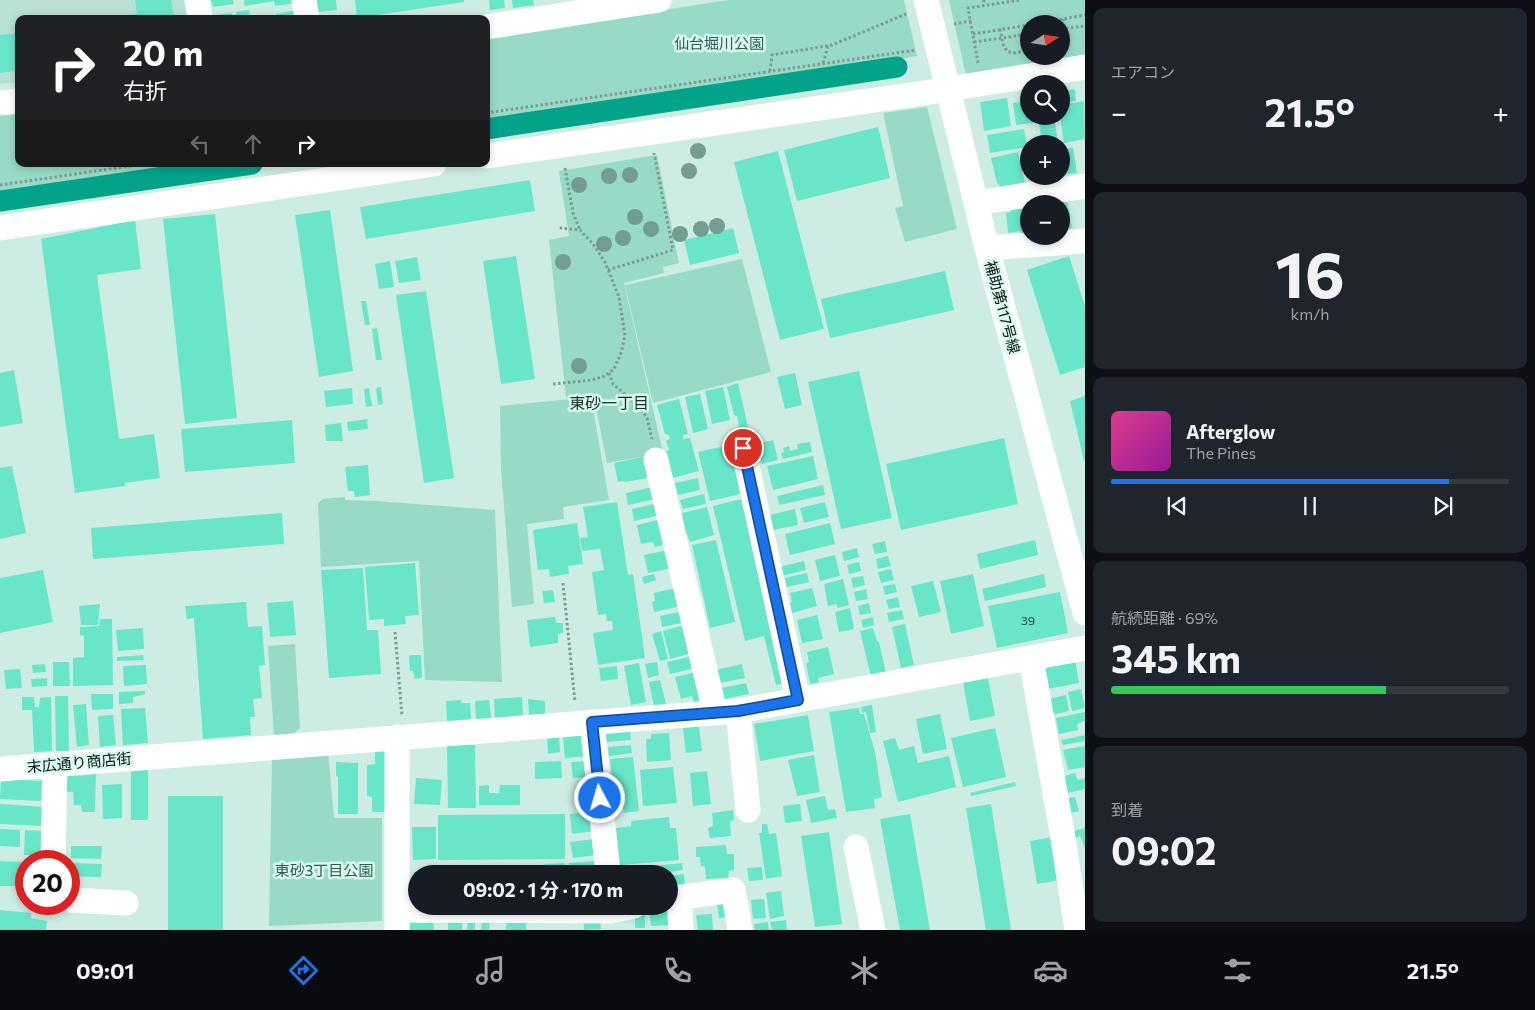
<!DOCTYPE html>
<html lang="ja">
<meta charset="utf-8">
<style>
:root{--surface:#171b24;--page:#20242c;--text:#f1f3f6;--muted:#9ea1a6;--line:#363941;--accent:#1a73e8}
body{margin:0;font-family:Commissioner,"Noto Sans JP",sans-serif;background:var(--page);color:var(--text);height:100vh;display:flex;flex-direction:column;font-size:19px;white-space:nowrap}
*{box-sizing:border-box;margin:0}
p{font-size:16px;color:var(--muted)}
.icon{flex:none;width:28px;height:28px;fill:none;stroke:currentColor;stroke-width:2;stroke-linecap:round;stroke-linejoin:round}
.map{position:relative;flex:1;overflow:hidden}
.side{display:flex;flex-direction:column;gap:8px;padding:8px;background:#0d0f14;width:450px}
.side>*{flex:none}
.top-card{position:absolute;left:15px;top:15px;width:475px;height:152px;border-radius:10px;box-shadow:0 2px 8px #0003;background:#202124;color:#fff;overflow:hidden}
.needle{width:32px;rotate:78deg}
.tools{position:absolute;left:1020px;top:15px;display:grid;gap:10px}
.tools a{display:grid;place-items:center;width:50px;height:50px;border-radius:50%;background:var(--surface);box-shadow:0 2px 8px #0003;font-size:25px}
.speed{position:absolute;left:15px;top:850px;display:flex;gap:10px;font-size:25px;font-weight:700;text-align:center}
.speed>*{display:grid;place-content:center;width:65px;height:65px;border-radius:50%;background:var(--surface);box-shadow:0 2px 8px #0003;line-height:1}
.speed .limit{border:8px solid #d22;background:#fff;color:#111}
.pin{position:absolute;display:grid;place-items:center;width:42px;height:42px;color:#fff;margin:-21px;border:2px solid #fff;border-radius:50%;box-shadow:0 1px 5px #0007}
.me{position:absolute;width:55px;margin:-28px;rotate:354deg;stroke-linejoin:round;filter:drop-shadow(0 0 4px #0008)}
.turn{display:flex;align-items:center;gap:18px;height:105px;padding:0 25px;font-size:22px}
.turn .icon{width:65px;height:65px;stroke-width:2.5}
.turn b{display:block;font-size:35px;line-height:42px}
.lanes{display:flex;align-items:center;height:48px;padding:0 25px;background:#0003;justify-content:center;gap:25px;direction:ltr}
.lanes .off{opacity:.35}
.big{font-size:38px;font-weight:700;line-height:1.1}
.side .card{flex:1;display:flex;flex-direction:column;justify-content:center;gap:8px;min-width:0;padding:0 18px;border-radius:10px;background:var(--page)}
.side .dial{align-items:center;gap:0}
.dial b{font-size:65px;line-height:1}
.song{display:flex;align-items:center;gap:15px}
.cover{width:60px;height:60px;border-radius:8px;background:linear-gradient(135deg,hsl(330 70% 55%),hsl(300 70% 35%))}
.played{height:5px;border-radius:2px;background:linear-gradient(90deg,var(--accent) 85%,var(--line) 85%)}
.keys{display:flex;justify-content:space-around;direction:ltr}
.heat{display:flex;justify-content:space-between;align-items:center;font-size:28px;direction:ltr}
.charge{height:8px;border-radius:4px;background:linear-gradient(90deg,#34c759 69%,var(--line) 0)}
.trip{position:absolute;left:408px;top:865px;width:270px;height:50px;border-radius:25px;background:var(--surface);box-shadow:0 2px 8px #0003;font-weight:700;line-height:50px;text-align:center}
.tabs{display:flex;height:80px;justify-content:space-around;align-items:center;background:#090b0e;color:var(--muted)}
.tabs .icon{width:35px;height:35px}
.tabs .active{color:var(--accent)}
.tabs b{font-size:22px;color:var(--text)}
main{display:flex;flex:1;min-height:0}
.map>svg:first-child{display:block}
</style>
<main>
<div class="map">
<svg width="1085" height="930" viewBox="0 0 1085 930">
<rect width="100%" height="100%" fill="#cdece3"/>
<path fill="#b8e0d4" d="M0,0H184L187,19H19V82L0,84Z"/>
<path fill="#97dac8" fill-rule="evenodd" d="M729,0H904L917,56L486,120V37Z
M949,0H1085V56L966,75ZM1029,24H1061V56H1029Z
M19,107V164H200L0,193V109Z
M927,107L957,229L905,242L895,208L903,206L883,113Z
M657,155L679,263L663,267L664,273L624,283L663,453L607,463L593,393L566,397L549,240L569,236L559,171Z
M742,259L771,372L653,403L625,285Z
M591,397L609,500L563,507L564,519L527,524L534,604L512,607L501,469L500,406Z
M345,497V500L377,501L495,510L502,682L425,680L419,561L321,567L318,503L323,499Z
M295,644L300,728L292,735L274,737L268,646Z
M328,751L334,818H382V921L269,926L272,756Z"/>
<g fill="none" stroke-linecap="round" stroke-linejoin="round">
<path stroke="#02a388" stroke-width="21" d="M486,129L897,67
M0,201L252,164"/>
</g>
<path fill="#69e6c8" d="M135,0H171L174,19H116V18L137,14Z
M211,0H233L234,4L213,7Z
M244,0H297V3L275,6L274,1L245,6Z
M316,0H336L337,10L318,12Z
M355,0H464V2L357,18Z
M489,0H504L505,8L490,10Z
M512,0H533L534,5L513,8Z
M249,10L250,19H237L236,12Z
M298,10L299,19H277L276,14Z
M232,13V19H215V15Z
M338,15L339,19H318V18Z
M19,33V70L0,73V35Z
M1075,89L1076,101L1061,103V91Z
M1007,98L1011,126L984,131L980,102Z
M1029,101V116H1032L1033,123L1016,125L1013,103Z
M1084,101L1085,139L1064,143L1060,116L1061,105Z
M1038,116H1054L1058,142L1042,144Z
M878,127L890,178L797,201L784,150Z
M1024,129L1027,147L990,153L987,135Z
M1073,148L1077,173L1065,174L1062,149Z
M778,151L824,329L780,340L734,162Z
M1018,152L1025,184L1003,189L997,183L991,158Z
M1033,176H1043L1044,182L1034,183Z
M530,180L535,211L366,239L360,207Z
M1067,199L1072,228L1061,229V204H1056V201Z
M1029,203V232L1021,233V231L1008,233L1006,213L1011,212V206Z
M330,210L353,371L319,377L295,215Z
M215,214L237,418L185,424L163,219Z
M135,220L141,269L97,275L119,439L154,434L160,478L125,483V486L75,493L41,239Z
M733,228L739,253L690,265L684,240Z
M516,256L535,379L501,384L483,261Z
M1069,256L1085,306V367L1060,375L1027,270Z
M417,257L421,280L399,283L395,261Z
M390,261L394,287L379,289L375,264Z
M945,271L954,310L830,338L821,299Z
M426,291L454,478L424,483L396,295Z
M361,301H366L370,325H365Z
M377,328L382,360H376L372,329Z
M14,370L23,423L0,427V373Z
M859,371L892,518L841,529L808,382Z
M795,373L802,405L785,409L777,377Z
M738,383L749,431L740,433L737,416L734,415L727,387Z
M381,387L383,404L378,405L376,388Z
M723,387L730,420L712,424L705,391Z
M352,388L353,404L326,407L324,391Z
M369,388L372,406L366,407L364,389Z
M700,394L708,429L693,433L685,397Z
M1085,396V461H1084L1070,401Z
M679,399L688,434L683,435V439L690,438L699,471L673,478L666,452L669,450L666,441L670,439L669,435L665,434L657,405Z
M367,419L368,429L348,431L347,422Z
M292,420L295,463L185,472L181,429Z
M341,423L343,441H326L325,425Z
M1004,438L1018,504L901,530L886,464Z
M773,440L778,460L762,464L757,444Z
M810,442L812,452L783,459L781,453L784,452L783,448L789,446L790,451L798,449L797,444Z
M734,444L745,493L710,501L698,452Z
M651,455L648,478L625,482L624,481L618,482L614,463Z
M813,456L818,479L773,490L767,466Z
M368,465L370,495L355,497L354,491H348L345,467Z
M12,466L26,533L0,539V468Z
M698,478L700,490L678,495L675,483Z
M823,485L825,495L779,505L777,496Z
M653,487L656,499L628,505L626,493Z
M704,494L706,504L683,509L680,500Z
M746,498L790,682L776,685L764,636L745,641L713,506Z
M617,502L628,575L633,574L645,658L598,665L593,633L613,630L612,621H607L606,614L598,615L592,572L604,570L600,549L582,551L580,538L588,537L583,507Z
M825,502L829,517L804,523L800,508Z
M658,503L661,515L634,521L632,509Z
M707,507L714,535L690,542L687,534H686L682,513Z
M795,509L798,525L773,530L770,515Z
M282,513L284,544L93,559L91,528Z
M665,518L671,543L655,547L653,542L641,544L637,525Z
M577,523L583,564L568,566L569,574L550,577L549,569L538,570L533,530Z
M830,523L835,544L790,555L785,534Z
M716,540L735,622L710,628L692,545Z
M1035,540L1038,555L980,569L977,554Z
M885,541L887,552L875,554L872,544Z
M857,548L859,557L844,561L842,552Z
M673,549L677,567L648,573L644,555Z
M835,555L840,576L820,581L815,560Z
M888,556L891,566L878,569L876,559Z
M804,561L806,570L781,576L779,567Z
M859,562L861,571L849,574L847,565Z
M415,563L419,615L405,616L406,624L384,626V619L369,620L365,567Z
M363,568L367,630H378L381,674L329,678L321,570Z
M891,569L894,580L881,583L878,572Z
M43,570L53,622L0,633V578Z
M807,573L809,582L787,587L785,578Z
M654,574L656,580L644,584L642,577Z
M973,574L984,626L951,634L940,581Z
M1044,574L1046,587L985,601L982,589Z
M863,576L865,585L853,588L851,578Z
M843,579L849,605L838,608L836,604L828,606L824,584Z
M933,581L941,612L919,617L911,586Z
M895,584L897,592L885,595L883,586Z
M681,587L685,605L654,612L652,602L655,601L654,593Z
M812,588L817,606L792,613L790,603L792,602L790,593Z
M866,589L868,599L856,601L854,592Z
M553,590L555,602L544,603L542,591Z
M1060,592L1068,633L997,648L988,606Z
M898,597L900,607L889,609L886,600Z
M293,601L296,635L270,637L267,603Z
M246,602L248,627L262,626L265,665L259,666L262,698L253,699L255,717H250L251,735L203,739L194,618L187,619L185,606Z
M869,603L871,613L860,615L858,606Z
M100,604L98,625H81L79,606Z
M850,608L854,629L839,632L835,612Z
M902,610L904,619L889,622L887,613Z
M684,611L686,622L662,627L660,616Z
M817,615L823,639L802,643L797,620Z
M555,617L556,623H563V633L558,634V643L530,647L527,620Z
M873,617L874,625L863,628L861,620Z
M100,619H112L113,685L73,686V658L84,657V636L80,635V627L99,626Z
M905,624L914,665L901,668L892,627Z
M685,625L692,653L670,659L663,631Z
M143,628L144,649L118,651L116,630Z
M873,628L877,641L879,642L886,673L871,676L860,631Z
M661,631L668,659L660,661L652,634Z
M828,647L834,674L818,678L819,682L810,684L806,663L809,662L807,652Z
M143,655L144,660L117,661V657Z
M411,655H421L422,678L415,679L413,671H410L409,656Z
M693,656L696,668L670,674L667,662Z
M1075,660L1079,683L1048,689L1045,669L1046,665Z
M53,662H69L70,686H53Z
M657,662L659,675L648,678L645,664Z
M639,663L646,702L631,705L624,666Z
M45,664L46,672L33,673L32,665Z
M742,664L745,678L719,683L716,670Z
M146,665L147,684L124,686L123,666Z
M617,666L618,679L601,681L599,668Z
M20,669L22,688L6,689L4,670Z
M701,671L708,702L695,705L692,696L681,699L675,677Z
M47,678V686L32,687L31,679Z
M988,678L995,716L970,721L963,682Z
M660,680L666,704L654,706L649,682Z
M746,683L749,694L724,699L722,688Z
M1081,689L1085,708L1072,711L1068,692Z
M145,691V694L133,697V703L119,704V692Z
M91,694H113V709L92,710Z
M1066,695L1069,711L1052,715L1049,699Z
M55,696H68L69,751H56Z
M22,697H34L35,707H39L40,698L51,697L52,751L34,752L32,710H22Z
M522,697L523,716L495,718L494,699Z
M528,699L545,701V714L529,715Z
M461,700V703H470L471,719L447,721L446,701Z
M489,700L491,718L476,719L475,701Z
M86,704L89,745L77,747L73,705Z
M872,705L876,732L870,733L866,712L862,713L861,707Z
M145,708L148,743L123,745L121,709Z
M859,708L860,714H864L875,752L882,797L874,799L875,808L846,812L829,712Z
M1085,712V721L1077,724L1078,730L1059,734L1056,718Z
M940,714L947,749L923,754L916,719Z
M113,715L116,745L100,747L98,716Z
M808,715L814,751L760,761L754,724Z
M699,726L702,751L686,753L683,728Z
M995,728L1006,777L963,787L951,738Z
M630,729L631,740L606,742V731Z
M669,733L671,760L647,762L646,739H651V734Z
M587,734L589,756L565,758L563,736Z
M559,735L560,752L548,754L547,736Z
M1085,735V741L1063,745L1061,740Z
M895,738L899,750L914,746L918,763L949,756L956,787L898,802L883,741Z
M447,745H475L476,808H448Z
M631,745L632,753L609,756L608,747Z
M1085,746V767L1068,770L1063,750Z
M375,751H388V812H372V797L367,796V765L375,764Z
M814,755L820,792L797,796L788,760Z
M633,757L639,811L624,813L622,802H615L610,759Z
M561,761L562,778L535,779V762Z
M591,761L592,777L573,778L571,762Z
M336,762L358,763V814H338V777L336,776Z
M131,767L148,769V820H131Z
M673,767L677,803L643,806L640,770Z
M707,771L711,804L693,806L690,773Z
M64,773H96L95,812H82L81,805H74L73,792L64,791Z
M1075,773L1078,780L1085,778V789L1068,793L1064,776Z
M416,778L442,780L440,805L414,804Z
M1,779L42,781L41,801L0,799Z
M1015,782L1016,786L971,796L970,793Z
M122,784V818L103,819L102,785Z
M489,785V793H499L500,785H520V805H479V786Z
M168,796H223V930H168Z
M825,796L828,810L835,809L837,818L811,823L806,800Z
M1075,797L1079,811L1071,813L1068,798Z
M0,804L45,807L43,826L0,824Z
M800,804L802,821L785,823L783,806Z
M991,804L1011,930H986L966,808Z
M733,810L734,820L730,821L731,836L710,838L708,828L713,826L712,813Z
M592,811L595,831L572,834L570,814Z
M565,814V859L438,860V815Z
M910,814L930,930H900L880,819Z
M669,817L670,828H676L679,860L620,865L616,828L631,826V821Z
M762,824H767L769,834L776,833L782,876L766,879L759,833H762Z
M412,827H436V859L413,860Z
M1085,828V848L1080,836L1076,838L1073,831Z
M0,829L20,830V847L0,846Z
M25,830L44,831L43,855H24Z
M829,832L842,924L815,927L801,836Z
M1054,837L1061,880L1037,884L1030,841Z
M595,839L597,855L573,858L570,842Z
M726,845L727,854H734V870L729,871L728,878L706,879L705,867L701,866L700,857H696V847Z
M71,846H102L101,859L71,858Z
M0,861L26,862V886H0Z
M596,861L597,874H570L569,863Z
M72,863L102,864L101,877L73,876Z
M565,863V874H545V864Z
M682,863L683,870L655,874L654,866Z
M473,865L496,866V874H472Z
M762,867L763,880L749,881L747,868Z
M632,869V874H617V871Z
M420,871H461V874H420Z
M500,871H534V874H500Z
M684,874L685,886L672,891L671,876Z
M781,891L784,916L770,919L766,893Z
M716,895L736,916L719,918Z
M764,899L766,918L753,919L751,900Z
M675,908V925L651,926L649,909Z
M0,910L31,913V918L47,921L46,930H0Z
M635,910H645V928H635Z
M583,912H600L601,929L584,930Z
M712,914L713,930H698L696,915Z
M433,918L434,930H410V922Z
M448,919L462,920V930H448Z
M468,919L475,920V930H467Z
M482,920L490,921L489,930H481Z
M786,920L787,930H772L770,922Z
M507,921L526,922V930H506Z
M768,922L769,930H755L754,924Z"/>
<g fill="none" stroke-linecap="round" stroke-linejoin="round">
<path stroke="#829993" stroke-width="3" stroke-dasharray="2.5 2.5" stroke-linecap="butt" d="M984,0V5
M954,24L971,21
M1035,24L1085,15
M1000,29L1003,44L1007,51L1013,53L1029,51
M1061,29L1085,26
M973,34L1029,25
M974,42L1029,34
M1061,45C1068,37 1065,29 1063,19
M823,63L828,46
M978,63L968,8L1020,0
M770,71L772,55L832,45L906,14
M486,113L916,50
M565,168L573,213L580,230
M0,185L144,164
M608,270L673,250L654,153
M609,373L613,384L639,406L647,418L652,439
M553,384L592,380L605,376L614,369L621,353L625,336L619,297L605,262L593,244L580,230L559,228
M563,583L575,702
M395,632L402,716"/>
<path stroke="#fff" stroke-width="25" d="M197,0L200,19
M304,0L307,19
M926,0L987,248L1085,613
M486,27L659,0
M0,103L19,101
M486,156L924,93L1085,67
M976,203L1085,186
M0,228L434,164
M987,248L1085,241
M743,448L798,700
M656,460L715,713
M1031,658L1062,832L1077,930
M738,711L748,810
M592,722L608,874
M397,737V930
M0,769L738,711L1085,648
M856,847L873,930
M53,861L55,764
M679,897L681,930
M669,899L733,890L740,930
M69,900L126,903
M397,910L611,911L634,906"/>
</g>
<g fill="#739d92">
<circle cx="698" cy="151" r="8"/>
<circle cx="689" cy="171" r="8"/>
<circle cx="630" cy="175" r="8"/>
<circle cx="609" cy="176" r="8"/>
<circle cx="579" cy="185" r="8"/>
<circle cx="635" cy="217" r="8"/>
<circle cx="717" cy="226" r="8"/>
<circle cx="651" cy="229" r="8"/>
<circle cx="701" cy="229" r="8"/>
<circle cx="680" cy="234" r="8"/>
<circle cx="623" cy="238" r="8"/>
<circle cx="604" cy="244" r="8"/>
<circle cx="563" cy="262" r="8"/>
<circle cx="579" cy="366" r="8"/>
</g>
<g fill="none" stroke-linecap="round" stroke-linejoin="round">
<defs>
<path id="route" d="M600,798L592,722L738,711L798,700L743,448"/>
</defs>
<use href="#route" stroke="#114b97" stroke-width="12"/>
<use href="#route" stroke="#1a73e8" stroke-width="9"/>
</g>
<g text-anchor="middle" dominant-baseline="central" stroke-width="5" stroke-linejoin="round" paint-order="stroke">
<g font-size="12" fill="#1f463c">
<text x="1028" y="620">39</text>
</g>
<g font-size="15" fill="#295d50" stroke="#daf9f0">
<text x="719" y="43">仙台堀川公園</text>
<text x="324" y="870">東砂3丁目公園</text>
</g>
<g font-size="15" fill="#06110e" stroke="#daf9f0">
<text transform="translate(1003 307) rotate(75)">補助第117号線</text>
<text transform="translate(79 762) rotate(-5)">末広通り商店街</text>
</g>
<g font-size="16" fill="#19342d" stroke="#daf9f0">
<text x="609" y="402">東砂一丁目</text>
</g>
</g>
</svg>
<div class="tools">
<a><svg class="needle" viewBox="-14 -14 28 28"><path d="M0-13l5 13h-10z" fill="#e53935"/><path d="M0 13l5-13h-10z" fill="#9ea1a6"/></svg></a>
<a><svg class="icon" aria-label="search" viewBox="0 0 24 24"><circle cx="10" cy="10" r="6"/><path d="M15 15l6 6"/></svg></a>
<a>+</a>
<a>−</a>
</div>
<div class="speed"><div class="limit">20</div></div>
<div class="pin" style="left:743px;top:448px;background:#d93025"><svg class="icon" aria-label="arrive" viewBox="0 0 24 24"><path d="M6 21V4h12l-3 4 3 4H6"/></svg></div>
<svg class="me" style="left:600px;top:798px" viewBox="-20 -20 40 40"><circle r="17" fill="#1a73e8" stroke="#fff" stroke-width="3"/><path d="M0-11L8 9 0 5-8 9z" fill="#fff"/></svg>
<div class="trip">09:02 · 1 分 · 170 m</div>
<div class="top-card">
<div class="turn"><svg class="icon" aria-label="right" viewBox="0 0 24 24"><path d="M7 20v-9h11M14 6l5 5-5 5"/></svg><div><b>20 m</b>右折</div></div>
<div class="lanes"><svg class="icon off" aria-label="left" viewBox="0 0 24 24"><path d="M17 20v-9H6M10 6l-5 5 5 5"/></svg><svg class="icon off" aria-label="ahead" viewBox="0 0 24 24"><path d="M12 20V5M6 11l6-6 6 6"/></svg><svg class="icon" aria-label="right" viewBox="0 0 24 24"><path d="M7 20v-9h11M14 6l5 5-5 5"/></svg></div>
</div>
</div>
<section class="side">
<div class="card"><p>エアコン</p>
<div class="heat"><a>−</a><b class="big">21.5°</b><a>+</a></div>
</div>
<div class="card dial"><b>16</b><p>km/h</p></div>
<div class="card">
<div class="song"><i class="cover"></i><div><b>Afterglow</b><p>The Pines</p></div></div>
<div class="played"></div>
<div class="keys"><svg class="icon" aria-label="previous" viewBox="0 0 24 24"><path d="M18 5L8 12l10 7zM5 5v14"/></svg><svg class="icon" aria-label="pause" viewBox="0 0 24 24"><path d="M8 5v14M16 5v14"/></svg><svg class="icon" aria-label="next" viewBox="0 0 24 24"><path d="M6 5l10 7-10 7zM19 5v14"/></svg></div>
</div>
<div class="card"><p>航続距離 · 69%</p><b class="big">345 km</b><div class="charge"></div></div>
<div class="card"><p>到着</p><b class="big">09:02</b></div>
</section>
</main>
<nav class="tabs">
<b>09:01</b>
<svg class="icon active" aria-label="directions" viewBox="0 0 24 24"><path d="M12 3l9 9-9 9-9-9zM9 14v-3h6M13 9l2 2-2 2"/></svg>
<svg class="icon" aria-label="music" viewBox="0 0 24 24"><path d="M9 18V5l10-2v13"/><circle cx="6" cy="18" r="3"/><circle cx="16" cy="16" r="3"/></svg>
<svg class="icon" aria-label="phone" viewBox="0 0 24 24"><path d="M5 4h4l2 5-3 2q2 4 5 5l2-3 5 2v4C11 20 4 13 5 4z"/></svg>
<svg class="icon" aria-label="climate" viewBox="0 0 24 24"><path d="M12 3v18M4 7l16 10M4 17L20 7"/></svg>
<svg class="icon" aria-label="car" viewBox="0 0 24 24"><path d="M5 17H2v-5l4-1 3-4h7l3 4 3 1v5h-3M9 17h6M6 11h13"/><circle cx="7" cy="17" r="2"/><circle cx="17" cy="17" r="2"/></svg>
<svg class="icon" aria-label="filters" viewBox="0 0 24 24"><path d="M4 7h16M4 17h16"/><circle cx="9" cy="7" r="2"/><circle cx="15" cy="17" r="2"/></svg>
<b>21.5°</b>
</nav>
